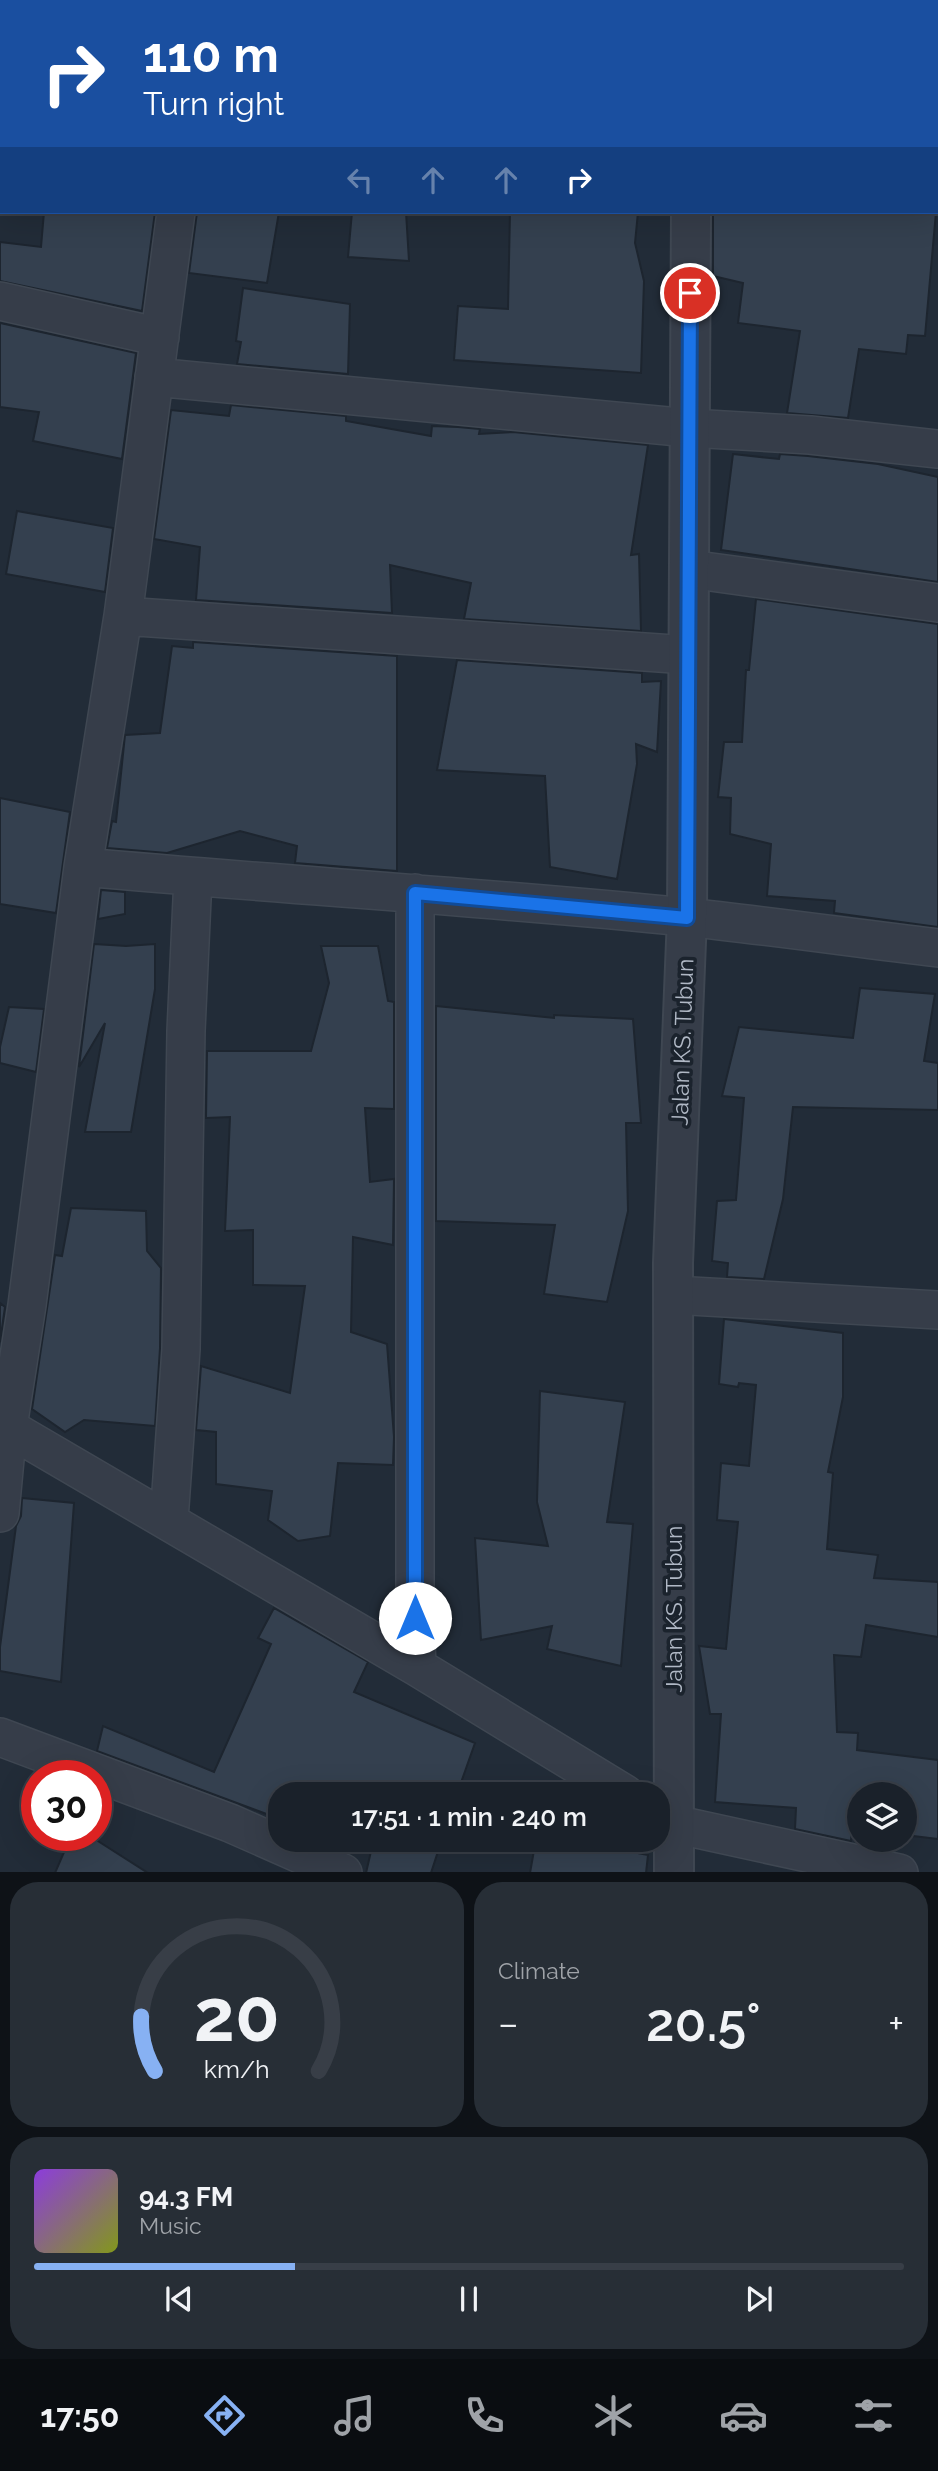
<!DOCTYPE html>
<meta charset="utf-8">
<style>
:root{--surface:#1a212a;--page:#272e36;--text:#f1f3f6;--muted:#9fa3a8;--line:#383e47;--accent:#87b1f3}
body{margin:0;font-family:Raleway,sans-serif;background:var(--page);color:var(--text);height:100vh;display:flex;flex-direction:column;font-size:26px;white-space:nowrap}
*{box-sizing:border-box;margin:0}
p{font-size:23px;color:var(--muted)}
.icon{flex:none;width:38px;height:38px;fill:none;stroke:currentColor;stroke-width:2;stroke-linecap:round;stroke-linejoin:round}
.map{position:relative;height:1872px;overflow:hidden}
.details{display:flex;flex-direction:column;gap:10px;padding:10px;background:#0e1217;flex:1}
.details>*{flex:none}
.hud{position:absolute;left:0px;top:0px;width:938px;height:214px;box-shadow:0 7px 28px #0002,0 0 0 2px var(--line);background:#1a4fa0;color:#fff;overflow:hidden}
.tools{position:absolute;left:847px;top:1782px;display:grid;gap:14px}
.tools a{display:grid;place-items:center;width:70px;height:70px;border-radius:50%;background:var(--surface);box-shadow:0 7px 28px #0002,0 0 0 2px var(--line);font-size:35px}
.speed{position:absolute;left:21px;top:1760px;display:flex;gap:14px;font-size:35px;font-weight:700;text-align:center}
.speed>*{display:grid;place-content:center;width:91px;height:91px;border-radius:50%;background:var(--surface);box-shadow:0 7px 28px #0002,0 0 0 2px var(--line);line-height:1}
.speed .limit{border:10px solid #d22;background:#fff;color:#111}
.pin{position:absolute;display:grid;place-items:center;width:60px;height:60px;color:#fff;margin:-30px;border:4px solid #fff;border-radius:50%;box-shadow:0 2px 7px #0007}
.me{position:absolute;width:77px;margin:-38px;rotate:0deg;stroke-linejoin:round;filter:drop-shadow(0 0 5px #0008)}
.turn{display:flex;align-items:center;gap:24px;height:147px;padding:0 28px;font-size:32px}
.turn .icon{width:91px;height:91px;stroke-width:2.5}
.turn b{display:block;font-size:49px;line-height:60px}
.lanes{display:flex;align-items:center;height:66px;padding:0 28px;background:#0003;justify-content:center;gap:35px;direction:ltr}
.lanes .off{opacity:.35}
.big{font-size:52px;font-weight:600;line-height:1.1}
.details .widget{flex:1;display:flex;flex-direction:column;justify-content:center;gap:10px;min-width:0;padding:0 24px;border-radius:28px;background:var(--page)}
.details .dial{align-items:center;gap:0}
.dial svg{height:182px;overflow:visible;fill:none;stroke:var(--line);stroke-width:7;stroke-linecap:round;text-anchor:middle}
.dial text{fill:var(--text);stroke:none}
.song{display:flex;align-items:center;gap:21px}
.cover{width:84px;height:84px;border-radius:10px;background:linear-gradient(135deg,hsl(270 70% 55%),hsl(70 70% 35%))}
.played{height:7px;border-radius:4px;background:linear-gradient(90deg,var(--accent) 30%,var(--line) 30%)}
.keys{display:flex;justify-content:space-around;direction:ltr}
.heat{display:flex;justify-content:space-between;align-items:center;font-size:38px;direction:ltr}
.details .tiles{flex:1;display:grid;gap:10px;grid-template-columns:1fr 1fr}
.widget:last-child{grid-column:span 2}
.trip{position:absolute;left:268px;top:1782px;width:402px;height:70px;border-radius:28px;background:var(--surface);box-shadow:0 7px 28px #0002,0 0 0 2px var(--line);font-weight:600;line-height:70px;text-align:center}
.menu{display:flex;height:112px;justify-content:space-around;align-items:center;background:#0a0d11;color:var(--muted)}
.menu .icon{width:49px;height:49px}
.menu .on{color:var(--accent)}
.menu b{font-size:32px;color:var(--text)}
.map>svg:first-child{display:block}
</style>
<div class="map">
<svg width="938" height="1873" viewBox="0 0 938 1873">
<rect width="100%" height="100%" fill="#222c38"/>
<path fill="#34404f" stroke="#1d252f" stroke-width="2" d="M44,212H155L142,311L0,281V242L41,247Z
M197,212H279L267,283L189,273Z
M352,212H406L409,261L348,257Z
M510,212H638L635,243L644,281L641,373L454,360L458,306L508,309Z
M713,212H936L925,336L908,335L906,354L859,349L848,418L787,413L800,331L738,323L743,283L713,276Z
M243,288L350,304L348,374L237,364L241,342L236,341Z
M0,323L136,353L122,459L33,441L39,412L0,407Z
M231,405L346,416V421L431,436L432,426L458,427L480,429L479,434L513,432L648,445L631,555L639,554L641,631L464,619L471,583L390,565L392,613L196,600L200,547L154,539L171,410L229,416Z
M733,454L779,459L780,454L808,456L878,464L938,477V582L721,550Z
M17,511L113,528L105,592L6,574Z
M756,599L938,624V927L834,913L835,901L767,896L771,844L730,834L731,798L718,797L724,742H742L746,670H749Z
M193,642L397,656V871L295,863L297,846L240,831L167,853L107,848L112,821L116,822L125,735L160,733L172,646L193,648Z
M457,660L642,673V682L661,681L657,752L636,744L637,764L617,879L550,867L545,776L437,770Z
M0,798L70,812L56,913L0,904Z
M101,890L125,892V914L98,919Z
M94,944L126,946L155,944V989L131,1132H85L105,1023L79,1067Z
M321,946H378L388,1001L394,1002V1109L365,1108L370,1182L394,1179L393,1245L353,1237L351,1332L387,1344L394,1437L393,1465L338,1463L330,1536L298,1541L268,1520L272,1491L216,1484V1432L196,1430L201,1366L290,1393L305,1286L253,1285V1230L225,1231L230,1117L206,1118L207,1051H311L329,983Z
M860,988L935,994L924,1061L938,1063V1110L793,1107L783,1199L764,1279L727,1277L728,1263L712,1261L717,1201L736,1200L744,1098L722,1096L739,1027L853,1038Z
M436,1006L554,1018V1015L633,1019L641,1123H626L628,1211L607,1302L544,1294L555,1225L436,1221Z
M9,1007L44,1009L36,1072L0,1063V1047Z
M71,1208L146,1211L147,1251L161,1268L160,1348L155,1426L84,1420L65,1432L32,1409L55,1255L62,1256Z
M0,1303L5,1307L0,1342Z
M724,1319L843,1333V1397L828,1472L833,1473L827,1549L878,1555L874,1578L938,1582V1637L866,1625L861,1657L834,1655L837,1732L858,1733L857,1750L938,1760V1839L905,1835V1794H859V1829L852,1828L851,1841L795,1829L796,1808L715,1802L721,1714H710L699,1646L726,1649L738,1522L717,1520L721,1463L749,1466L756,1385L739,1383L738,1387L719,1384Z
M540,1391L625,1402L607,1522L633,1524L621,1666L547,1649L552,1626L481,1640L475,1538L548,1546L537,1502Z
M22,1498L74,1503L61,1682L0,1671V1647L16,1526L21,1516Z
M274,1608L368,1662L354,1692L475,1743L457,1794H280V1819L97,1751L103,1726L214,1772L271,1644L258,1638Z
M71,1836H90L148,1873H55Z
M346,1839H442L431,1873H366L372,1847Z
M536,1839H565L648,1855L646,1873H530Z"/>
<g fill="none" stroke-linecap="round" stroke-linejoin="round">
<defs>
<path id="minor" d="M936,162L938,163
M176,212L123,616L688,655
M0,301L160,337
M154,377L689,428L810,435L938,449
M689,569L938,603
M83,867C284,885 485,897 685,917C770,926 854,938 938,948
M415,893V1618L417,1667
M673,1295L938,1310
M0,1423L417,1667L625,1794
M0,1513L8,1427L27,1305L83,867L123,616
M169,1520L181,1349L186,1031L193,877
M0,1737L230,1823L343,1873
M658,1814L674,1824L899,1873"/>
<path id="tertiary" d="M688,2V0
M674,1873L673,1263L687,917L691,212"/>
</defs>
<use href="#minor" stroke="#3f4752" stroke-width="40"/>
<use href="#tertiary" stroke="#3f4752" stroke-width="42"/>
<use href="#minor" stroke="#363d49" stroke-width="37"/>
<use href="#tertiary" stroke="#363d49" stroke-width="38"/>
</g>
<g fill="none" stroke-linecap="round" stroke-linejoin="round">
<defs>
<path id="route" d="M415,1618V893L687,918L690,293"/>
</defs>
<use href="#route" stroke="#114b97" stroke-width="18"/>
<use href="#route" stroke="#1a73e8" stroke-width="12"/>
</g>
<g text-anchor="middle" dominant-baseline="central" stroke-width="7" stroke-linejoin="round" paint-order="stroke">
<g font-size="23" fill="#b0b8c5" stroke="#1b232d">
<text transform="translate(682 1042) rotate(-88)">Jalan KS. Tubun</text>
<text transform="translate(673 1609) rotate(-90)">Jalan KS. Tubun</text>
</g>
</g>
</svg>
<div class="tools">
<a><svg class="icon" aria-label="layers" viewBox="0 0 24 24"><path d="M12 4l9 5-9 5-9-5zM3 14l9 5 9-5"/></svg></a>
</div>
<div class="speed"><div class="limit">30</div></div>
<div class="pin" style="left:690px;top:293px;background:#d93025"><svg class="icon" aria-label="arrive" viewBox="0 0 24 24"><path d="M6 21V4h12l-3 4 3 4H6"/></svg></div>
<svg class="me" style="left:415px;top:1618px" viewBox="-20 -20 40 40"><circle r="19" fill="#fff"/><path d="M0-13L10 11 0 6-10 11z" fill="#1a73e8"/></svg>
<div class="trip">17:51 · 1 min · 240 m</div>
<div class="hud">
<div class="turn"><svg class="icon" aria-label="right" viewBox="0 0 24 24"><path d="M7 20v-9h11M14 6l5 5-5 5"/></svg><div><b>110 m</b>Turn right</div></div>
<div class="lanes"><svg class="icon off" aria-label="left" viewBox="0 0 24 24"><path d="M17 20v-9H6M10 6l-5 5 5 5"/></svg><svg class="icon off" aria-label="ahead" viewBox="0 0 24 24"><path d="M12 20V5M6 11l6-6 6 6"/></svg><svg class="icon off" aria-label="ahead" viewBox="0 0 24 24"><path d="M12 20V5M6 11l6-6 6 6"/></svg><svg class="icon" aria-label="right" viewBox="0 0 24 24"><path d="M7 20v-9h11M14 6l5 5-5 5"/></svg></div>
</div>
</div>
<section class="details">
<div class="tiles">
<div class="widget dial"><svg viewBox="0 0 100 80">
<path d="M14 69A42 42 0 1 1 86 69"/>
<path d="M14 69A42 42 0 0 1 8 45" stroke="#87b1f3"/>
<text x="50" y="56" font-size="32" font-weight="700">20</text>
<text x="50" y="72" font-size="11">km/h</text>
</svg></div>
<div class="widget"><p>Climate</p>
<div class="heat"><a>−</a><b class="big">20.5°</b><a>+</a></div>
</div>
<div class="widget">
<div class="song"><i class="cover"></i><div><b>94.3 FM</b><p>Music</p></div></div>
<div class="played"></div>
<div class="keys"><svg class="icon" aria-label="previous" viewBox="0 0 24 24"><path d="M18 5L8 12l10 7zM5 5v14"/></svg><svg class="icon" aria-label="pause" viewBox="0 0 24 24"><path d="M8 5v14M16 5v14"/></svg><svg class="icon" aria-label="next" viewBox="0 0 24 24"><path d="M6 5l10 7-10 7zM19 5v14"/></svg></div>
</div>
</div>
</section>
<nav class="menu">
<b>17:50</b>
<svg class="icon on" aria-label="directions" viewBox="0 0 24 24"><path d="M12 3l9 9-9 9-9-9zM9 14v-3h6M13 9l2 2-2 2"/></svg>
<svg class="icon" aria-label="music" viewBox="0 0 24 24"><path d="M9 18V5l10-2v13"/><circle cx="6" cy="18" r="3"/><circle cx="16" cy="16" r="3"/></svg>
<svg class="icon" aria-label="phone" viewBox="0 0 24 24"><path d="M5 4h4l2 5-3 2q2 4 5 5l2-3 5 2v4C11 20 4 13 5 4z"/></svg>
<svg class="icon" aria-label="climate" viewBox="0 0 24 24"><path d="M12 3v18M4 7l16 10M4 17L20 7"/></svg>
<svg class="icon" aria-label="car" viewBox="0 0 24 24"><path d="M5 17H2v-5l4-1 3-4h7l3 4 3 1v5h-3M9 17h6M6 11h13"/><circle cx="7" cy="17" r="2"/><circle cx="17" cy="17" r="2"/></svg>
<svg class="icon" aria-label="filters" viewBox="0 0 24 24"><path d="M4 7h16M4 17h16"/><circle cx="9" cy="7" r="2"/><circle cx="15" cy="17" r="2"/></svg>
</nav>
